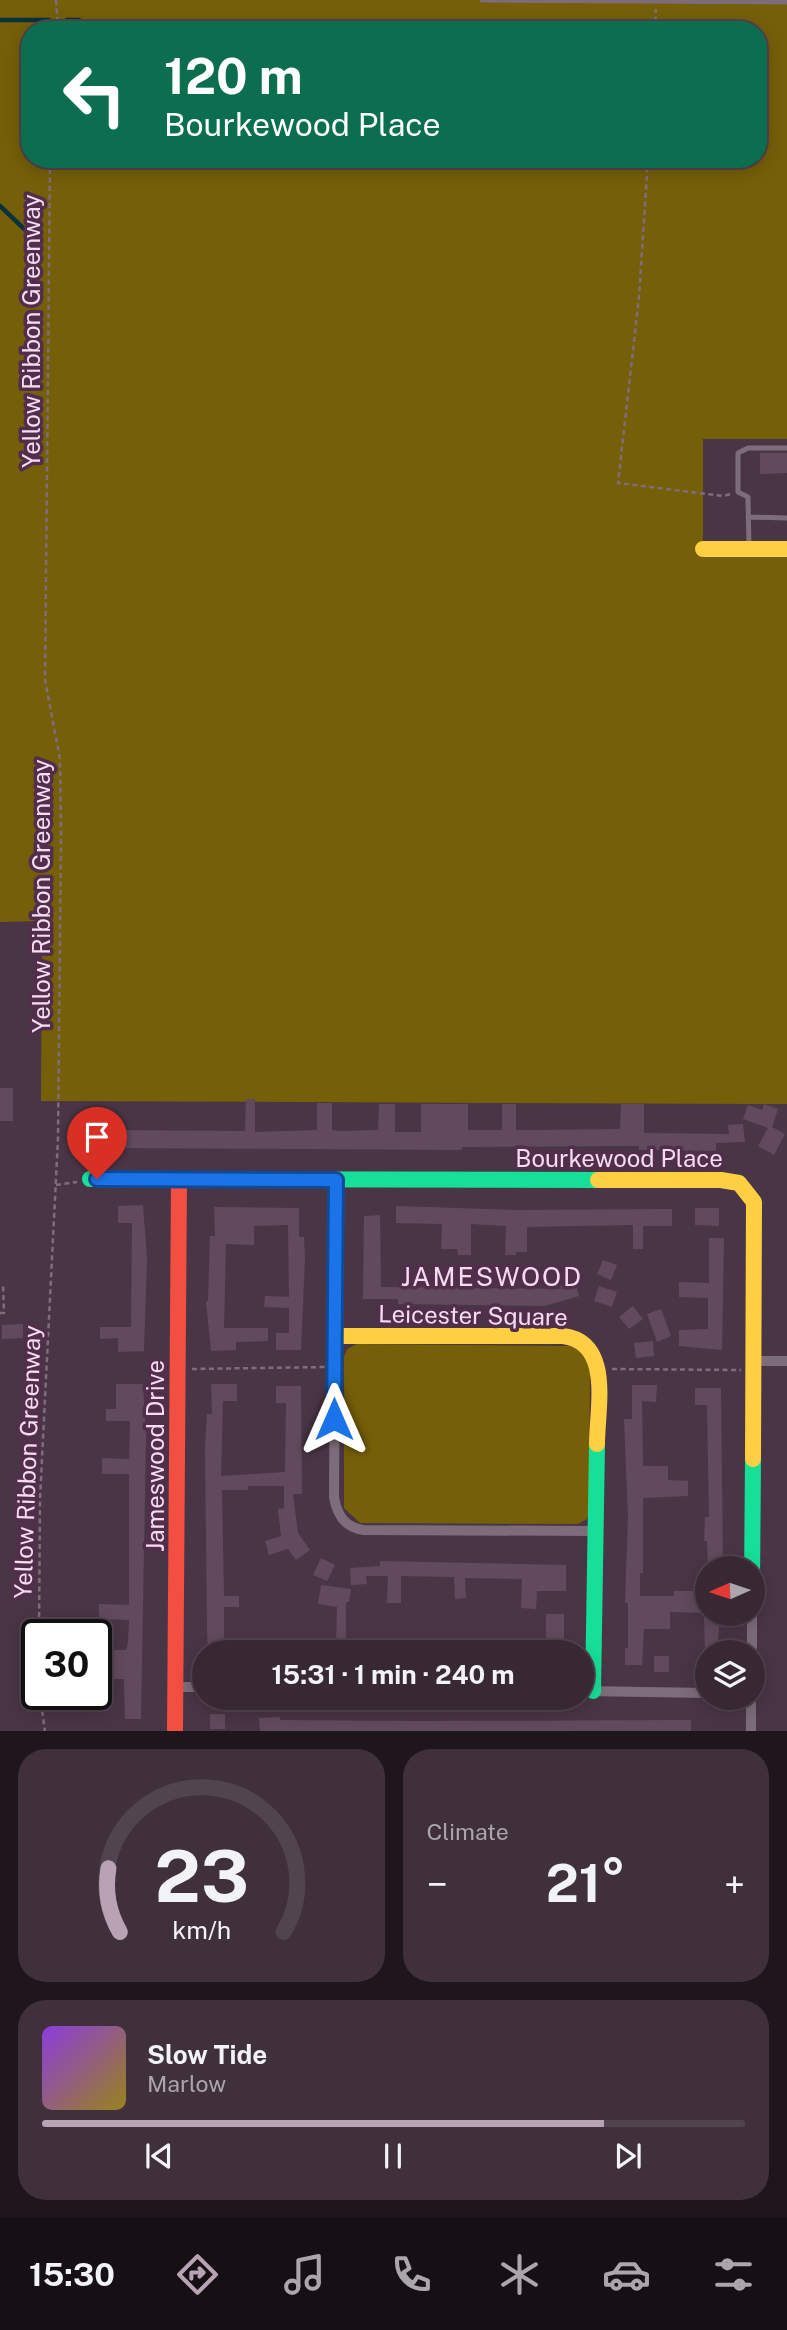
<!DOCTYPE html>
<meta charset="utf-8">
<style>
:root{--surface:#382834;--page:#3f303c;--text:#f1f3f6;--muted:#aba6ac;--line:#52444f;--accent:#b8a2b4}
body{margin:0;font-family:"Public Sans",sans-serif;background:var(--page);color:var(--text);height:100vh;display:flex;flex-direction:column;font-size:26px;white-space:nowrap}
*{box-sizing:border-box;margin:0}
p{font-size:23px;color:var(--muted)}
.icon{flex:none;width:38px;height:38px;fill:none;stroke:currentColor;stroke-width:2;stroke-linecap:round;stroke-linejoin:round}
.map{position:relative;height:1731px;overflow:hidden}
.drawer{display:flex;flex-direction:column;gap:18px;padding:18px;background:#1f161d;flex:1}
.drawer>*{flex:none}
.hud{position:absolute;left:21px;top:21px;width:746px;height:147px;border-radius:28px;box-shadow:0 4px 18px #0003,0 0 0 2px var(--line);background:#0b6e4f;color:#fff;overflow:hidden}
.needle{width:46px;rotate:267deg}
.fabs{position:absolute;left:695px;top:1556px;display:grid;gap:14px}
.fabs a{display:grid;place-items:center;width:70px;height:70px;border-radius:50%;background:var(--surface);box-shadow:0 4px 18px #0003,0 0 0 2px var(--line);font-size:35px}
.speed{position:absolute;left:21px;top:1619px;display:flex;gap:14px;font-size:35px;font-weight:700;text-align:center}
.speed>*{display:grid;place-content:center;width:91px;height:91px;border-radius:50%;background:var(--surface);box-shadow:0 4px 18px #0003,0 0 0 2px var(--line);line-height:1}
.speed .limit{border:4px solid #111;border-radius:10px;background:#fff;color:#111}
.pin{position:absolute;display:grid;place-items:center;width:60px;height:60px;color:#fff;margin:-72px -30px;border-radius:50% 50% 50% 0;rotate:-45deg;box-shadow:0 0 7px #0007}
.pin .icon{rotate:45deg}
.me{position:absolute;width:77px;margin:-38px;rotate:0deg;stroke-linejoin:round;filter:drop-shadow(0 0 5px #0008)}
.turn{display:flex;align-items:center;gap:24px;height:147px;padding:0 28px;font-size:32px}
.turn .icon{width:91px;height:91px;stroke-width:2.5}
.turn b{display:block;font-size:49px;line-height:60px}
.big{font-size:52px;font-weight:700;line-height:1.1}
.drawer .tile{flex:1;display:flex;flex-direction:column;justify-content:center;gap:10px;min-width:0;padding:0 24px;border-radius:28px;background:var(--page)}
.drawer .dial{align-items:center;gap:0}
.dial svg{height:182px;overflow:visible;fill:none;stroke:var(--line);stroke-width:7;stroke-linecap:round;text-anchor:middle}
.dial text{fill:var(--text);stroke:none}
.song{display:flex;align-items:center;gap:21px}
.cover{width:84px;height:84px;border-radius:10px;background:linear-gradient(135deg,hsl(270 70% 55%),hsl(50 70% 35%))}
.played{height:7px;border-radius:4px;background:linear-gradient(90deg,var(--accent) 80%,var(--line) 80%)}
.keys{display:flex;justify-content:space-around;direction:ltr}
.heat{display:flex;justify-content:space-between;align-items:center;font-size:38px;direction:ltr}
.drawer .tiles{flex:1;display:grid;gap:18px;grid-template-columns:1fr 1fr}
.tile:last-child{grid-column:span 2}
.trip{position:absolute;left:192px;top:1640px;width:402px;height:70px;border-radius:35px;background:var(--surface);box-shadow:0 4px 18px #0003,0 0 0 2px var(--line);font-weight:700;line-height:70px;text-align:center}
.menu{display:flex;height:112px;justify-content:space-around;align-items:center;background:#161015;color:var(--muted)}
.menu .icon{width:49px;height:49px}
.menu .on{color:var(--accent)}
.menu b{font-size:32px;color:var(--text)}
.map>svg:first-child{display:block}
</style>
<div class="map">
<svg width="787" height="1732" viewBox="0 0 787 1732">
<rect width="100%" height="100%" fill="#4a3546"/>
<path fill="#765f09" fill-rule="evenodd" d="M0,0H787V439H703V548L787,549V1104L41,1101L42,921L0,922ZM30,30H758V159H30Z
M357,1344L570,1346L584,1352L590,1368L589,1512L587,1519L578,1524L360,1523L344,1508V1357L347,1349Z"/>
<g fill="none" stroke-linecap="round" stroke-linejoin="round">
<path stroke="#09323c" stroke-width="4.5" d="M0,20H49
M67,20H79
M0,206L39,243"/>
</g>
<path fill="#614a5d" d="M760,453H787V473L760,474Z
M0,1088H13V1121H0Z
M246,1099H255V1132L317,1130V1103H332V1130L340,1131L378,1130L379,1104H395V1132H421V1104H468V1130H502V1104H516V1130H533L620,1129L621,1104H644V1133L729,1134L728,1125L743,1124L745,1142L716,1143V1151L639,1150V1146L462,1147V1150L103,1148V1130L245,1131Z
M764,1104L778,1109L772,1127L785,1134L774,1155L758,1146L768,1128L743,1119L748,1105L762,1110Z
M143,1205L147,1259L144,1351L118,1352V1338L100,1339V1327H131L132,1223H118V1206Z
M396,1206L514,1210L672,1209V1226H643V1249H633V1225L527,1227V1252H516V1255H505L506,1226L471,1224V1255H458L457,1249H441L442,1224L396,1223Z
M214,1207L299,1208V1237H304L305,1259L301,1350H276V1333H289V1308L264,1307L265,1296L289,1297L288,1225L254,1226V1245L226,1244L224,1328H268V1341L236,1342V1350L211,1351L206,1301H208L210,1236H215Z
M695,1208H719V1226L695,1225Z
M380,1215L381,1287L561,1289L560,1286L575,1281L579,1296L545,1306L398,1304V1299H363L364,1216Z
M709,1238H724L722,1350L679,1346V1330L708,1329V1298L679,1297V1282L709,1283Z
M603,1260L617,1265L611,1280L597,1274Z
M599,1286L617,1292L612,1307L594,1301Z
M633,1306L643,1319L629,1329L619,1317Z
M661,1309L671,1336L657,1342L647,1314Z
M23,1324V1338L2,1339V1325Z
M653,1341L654,1356L636,1358L634,1343Z
M116,1384H143L146,1437L141,1719H125L124,1679H97V1650H126L128,1642L129,1620L99,1619V1604L129,1605V1474H102V1458L129,1459L130,1421H106V1409H116Z
M211,1384H237V1401H223L221,1476L285,1472L286,1403H276V1386H301L302,1494H293L298,1533L310,1550L296,1560L288,1549L269,1555L265,1541L281,1536L278,1509L284,1508V1486H248V1490H222L224,1596H239V1607H224V1652H208L207,1629L205,1446L207,1414H212Z
M632,1385H657L656,1402L642,1401L643,1466H668V1480L688,1481V1496L643,1498V1573H640V1596H674V1591H707V1613L670,1612V1629H644L642,1665H625V1648H628V1603H625L628,1517L624,1419H632Z
M695,1388H721L723,1568H708L707,1541H704L705,1517H709L707,1405H695Z
M321,1558L335,1565L327,1581L313,1575Z
M380,1561L566,1565V1591H537L536,1609L521,1608L522,1579L465,1578L466,1598L455,1599L454,1577L401,1576V1603H387L388,1576H366L367,1584L351,1585L350,1568L380,1566Z
M321,1585L351,1589L349,1602H346V1639L546,1641V1614H564V1652H257V1640L336,1641L337,1607L318,1604Z
M704,1617H720L717,1652H705Z
M654,1656H669V1672H654Z
M210,1714H225V1729H210Z
M280,1717V1720L415,1721L691,1720V1732H260L259,1718Z"/>
<g fill="none" stroke-linecap="round" stroke-linejoin="round">
<path stroke="#7e6d7b" stroke-width="2.5" stroke-dasharray="5 3.5" stroke-linecap="butt" d="M56,0L58,30
M655,30L656,9
M648,159L639,297L618,483L723,496L731,494
M56,1185L77,1182
M0,1313H4L3,1284
M192,1369L325,1367
M612,1369L741,1370
M39,1634L40,1499L58,1138L61,837L60,759L45,680L50,159
M40,1694L45,1732"/>
<path stroke="#7d6c7a" stroke-width="5" d="M482,0L787,2
M748,517L787,518
M749,547L748,497L738,492V453L748,448H787"/>
<path stroke="#7d6c7a" stroke-width="10" d="M336,1180L334,1497C337,1515 345,1528 364,1530L597,1531
M755,1361H787
M752,1652V1614
M176,1687H205
M583,1691L707,1693
M751,1732V1698"/>
<path stroke="#16e098" stroke-width="16" d="M90,1179L598,1180
M752,1585L753,1459
M593,1691L597,1444"/>
<path stroke="#ffcf43" stroke-width="16" d="M703,549H787
M598,1180H721L739,1183L754,1202L753,1459
M335,1336H563C613,1342 597,1408 597,1444"/>
<path stroke="#f24e42" stroke-width="16" d="M175,1732L179,1181"/>
</g>
<g fill="none" stroke-linecap="round" stroke-linejoin="round">
<defs>
<path id="route" d="M97,1179L336,1180L334,1419"/>
</defs>
<use href="#route" stroke="#114b97" stroke-width="18"/>
<use href="#route" stroke="#1a73e8" stroke-width="12"/>
</g>
<g text-anchor="middle" dominant-baseline="central" stroke-width="7" stroke-linejoin="round" paint-order="stroke">
<g font-size="24" fill="#f4ddef" stroke="#522d4c">
<text transform="translate(31 331) rotate(-90)">Yellow Ribbon Greenway</text>
<text transform="translate(41 896) rotate(-90)">Yellow Ribbon Greenway</text>
<text x="619" y="1158">Bourkewood Place</text>
<text transform="translate(473 1315) rotate(1)">Leicester Square</text>
<text transform="translate(155 1456) rotate(-90)">Jameswood Drive</text>
<text transform="translate(27 1462) rotate(-88)">Yellow Ribbon Greenway</text>
</g>
<g font-size="26" letter-spacing="2" fill="#f4ddef" stroke="#522d4c">
<text x="492" y="1276">JAMESWOOD</text>
</g>
</g>
</svg>
<div class="fabs">
<a><svg class="needle" viewBox="-14 -14 28 28"><path d="M0-13l5 13h-10z" fill="#e53935"/><path d="M0 13l5-13h-10z" fill="#aba6ac"/></svg></a>
<a><svg class="icon" aria-label="layers" viewBox="0 0 24 24"><path d="M12 4l9 5-9 5-9-5zM3 14l9 5 9-5"/></svg></a>
</div>
<div class="speed"><div class="limit">30</div></div>
<div class="pin" style="left:97px;top:1179px;background:#d93025"><svg class="icon" aria-label="arrive" viewBox="0 0 24 24"><path d="M6 21V4h12l-3 4 3 4H6"/></svg></div>
<svg class="me" style="left:334px;top:1419px" viewBox="-20 -20 40 40"><path d="M0-17L14 15 0 8-14 15z" fill="#1a73e8" stroke="#fff" stroke-width="4"/></svg>
<div class="trip">15:31 · 1 min · 240 m</div>
<div class="hud">
<div class="turn"><svg class="icon" aria-label="left" viewBox="0 0 24 24"><path d="M17 20v-9H6M10 6l-5 5 5 5"/></svg><div><b>120 m</b>Bourkewood Place</div></div>
</div>
</div>
<section class="drawer">
<div class="tiles">
<div class="tile dial"><svg viewBox="0 0 100 80">
<path d="M14 69A42 42 0 1 1 86 69"/>
<path d="M14 69A42 42 0 0 1 9 41" stroke="#b8a2b4"/>
<text x="50" y="56" font-size="32" font-weight="700">23</text>
<text x="50" y="72" font-size="11">km/h</text>
</svg></div>
<div class="tile"><p>Climate</p>
<div class="heat"><a>−</a><b class="big">21°</b><a>+</a></div>
</div>
<div class="tile">
<div class="song"><i class="cover"></i><div><b>Slow Tide</b><p>Marlow</p></div></div>
<div class="played"></div>
<div class="keys"><svg class="icon" aria-label="previous" viewBox="0 0 24 24"><path d="M18 5L8 12l10 7zM5 5v14"/></svg><svg class="icon" aria-label="pause" viewBox="0 0 24 24"><path d="M8 5v14M16 5v14"/></svg><svg class="icon" aria-label="next" viewBox="0 0 24 24"><path d="M6 5l10 7-10 7zM19 5v14"/></svg></div>
</div>
</div>
</section>
<nav class="menu">
<b>15:30</b>
<svg class="icon on" aria-label="directions" viewBox="0 0 24 24"><path d="M12 3l9 9-9 9-9-9zM9 14v-3h6M13 9l2 2-2 2"/></svg>
<svg class="icon" aria-label="music" viewBox="0 0 24 24"><path d="M9 18V5l10-2v13"/><circle cx="6" cy="18" r="3"/><circle cx="16" cy="16" r="3"/></svg>
<svg class="icon" aria-label="phone" viewBox="0 0 24 24"><path d="M5 4h4l2 5-3 2q2 4 5 5l2-3 5 2v4C11 20 4 13 5 4z"/></svg>
<svg class="icon" aria-label="climate" viewBox="0 0 24 24"><path d="M12 3v18M4 7l16 10M4 17L20 7"/></svg>
<svg class="icon" aria-label="car" viewBox="0 0 24 24"><path d="M5 17H2v-5l4-1 3-4h7l3 4 3 1v5h-3M9 17h6M6 11h13"/><circle cx="7" cy="17" r="2"/><circle cx="17" cy="17" r="2"/></svg>
<svg class="icon" aria-label="filters" viewBox="0 0 24 24"><path d="M4 7h16M4 17h16"/><circle cx="9" cy="7" r="2"/><circle cx="15" cy="17" r="2"/></svg>
</nav>
